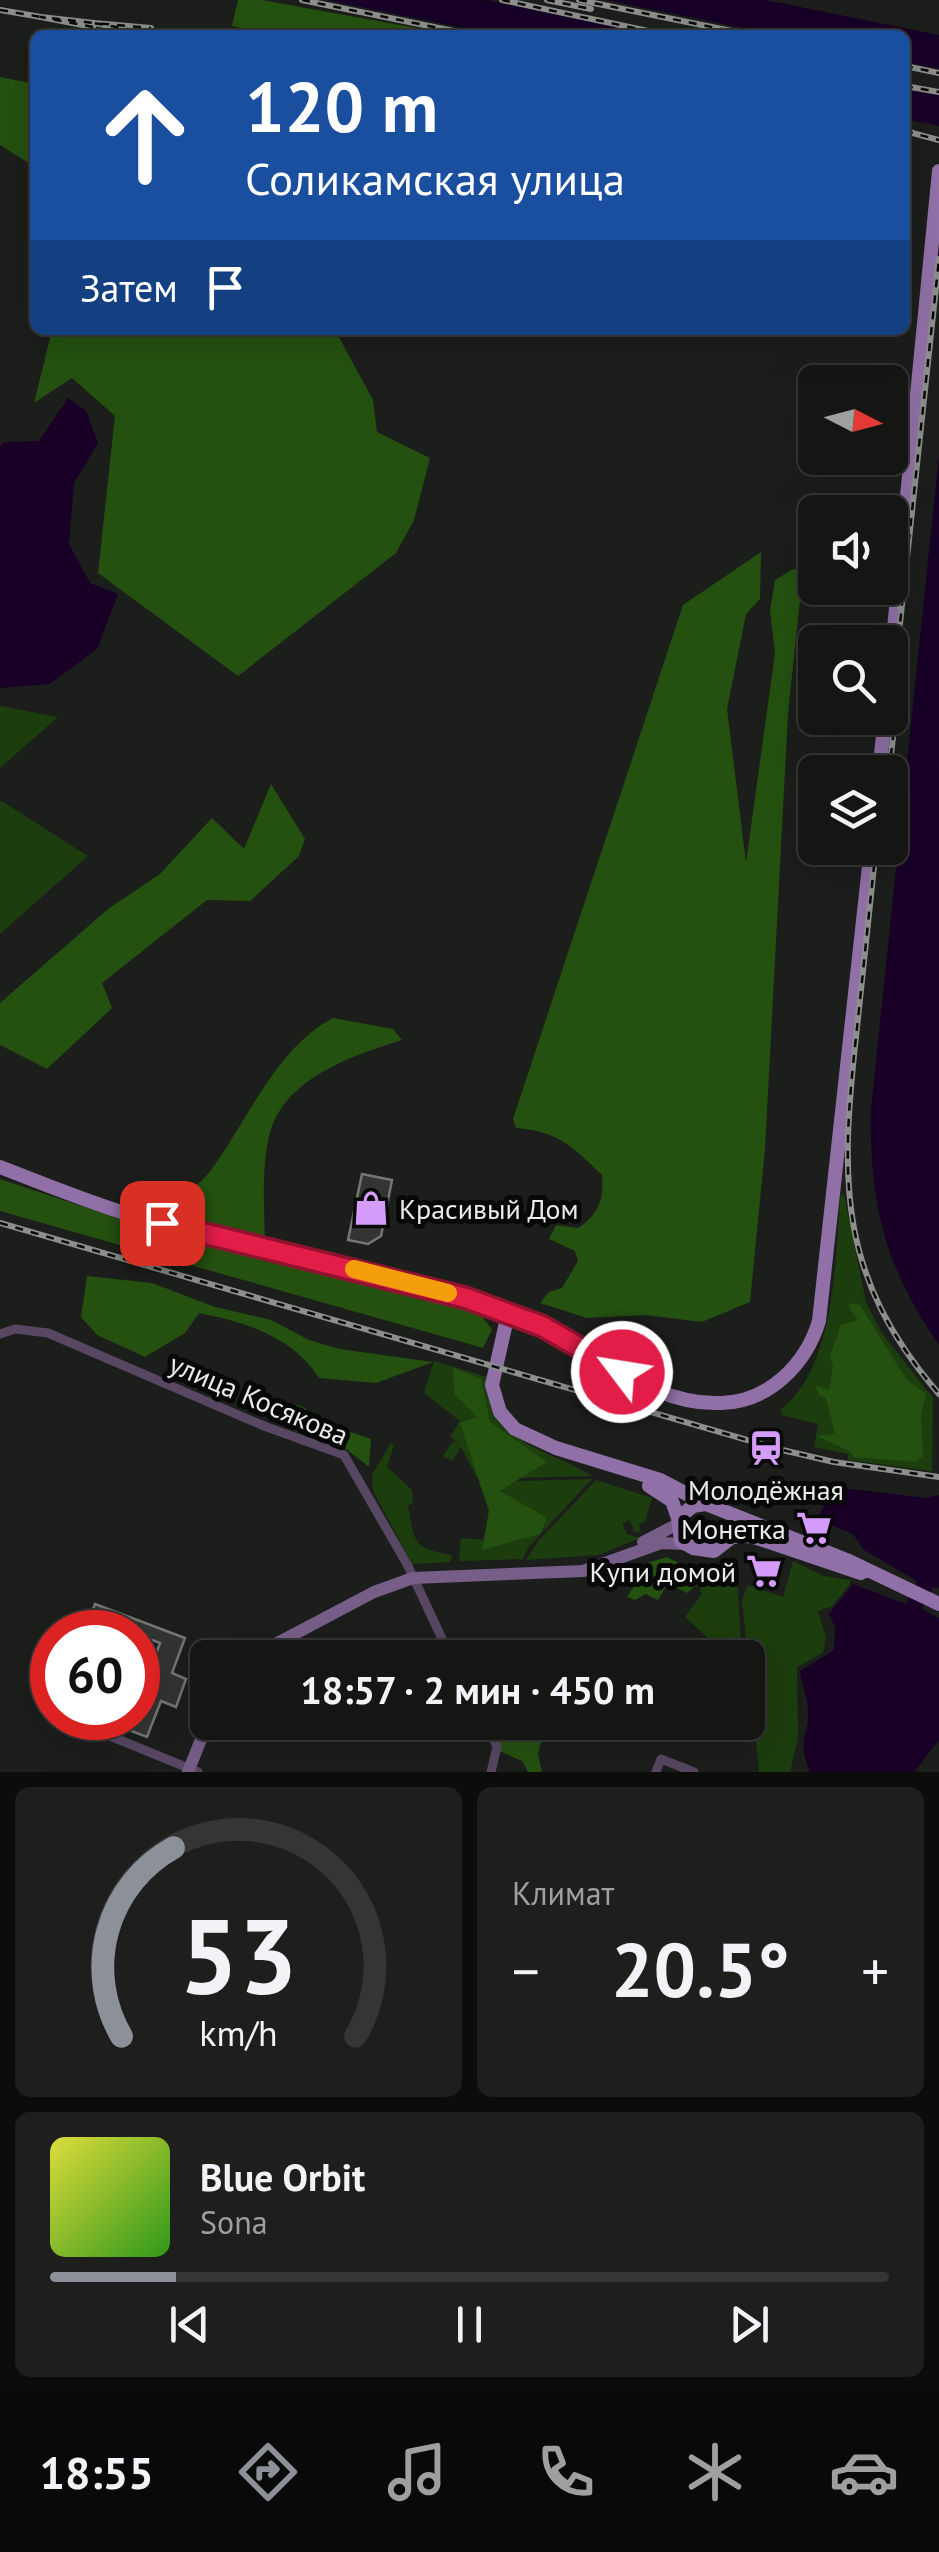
<!DOCTYPE html>
<html lang="ru">
<meta charset="utf-8">
<style>
:root{--surface:#151614;--page:#1e1f1d;--text:#f1f3f6;--muted:#9d9fa0;--line:#343534;--accent:#8c9099}
body{margin:0;font-family:"PT Sans",sans-serif;background:var(--page);color:var(--text);height:100vh;display:flex;flex-direction:column;font-size:38px;white-space:nowrap}
*{box-sizing:border-box;margin:0}
p{font-size:32px;color:var(--muted)}
.icon{flex:none;width:55px;height:55px;fill:none;stroke:currentColor;stroke-width:2;stroke-linecap:round;stroke-linejoin:round}
.map{position:relative;height:1772px;overflow:hidden}
.panel{display:flex;flex-direction:column;gap:15px;padding:15px;background:#0c0c0b;flex:1}
.panel>*{flex:none}
.guide{position:absolute;left:30px;top:30px;width:880px;height:305px;border-radius:15px;box-shadow:0 10px 40px #0002,0 0 0 2px var(--line);background:#1a4fa0;color:#fff;overflow:hidden}
.needle{width:65px;rotate:96deg}
.buttons{position:absolute;left:798px;top:365px;display:grid;gap:20px}
.buttons a{display:grid;place-items:center;width:110px;height:110px;border-radius:15px;background:var(--surface);box-shadow:0 10px 40px #0002,0 0 0 2px var(--line);font-size:50px}
.speed{position:absolute;left:30px;top:1610px;display:flex;gap:20px;font-size:50px;font-weight:700;text-align:center}
.speed>*{display:grid;place-content:center;width:130px;height:130px;border-radius:50%;background:var(--surface);box-shadow:0 10px 40px #0002,0 0 0 2px var(--line);line-height:1}
.speed .limit{border:15px solid #d22;background:#fff;color:#111}
.pin{position:absolute;display:grid;place-items:center;width:85px;height:85px;color:#fff;margin:-42px;border-radius:20px;box-shadow:0 5px 15px #0006}
.me{position:absolute;width:110px;margin:-55px;rotate:301deg;stroke-linejoin:round;filter:drop-shadow(0 0 8px #0008)}
.turn{display:flex;align-items:center;gap:35px;height:210px;padding:0 50px;font-size:45px}
.turn .icon{width:130px;height:130px;stroke-width:2.5}
.turn b{display:block;font-size:70px;line-height:85px}
.then{display:flex;align-items:center;height:95px;padding:0 50px;background:#0003;gap:20px;font-size:38px}
.big{font-size:75px;font-weight:600;line-height:1.1}
.panel .card{flex:1;display:flex;flex-direction:column;justify-content:center;gap:15px;min-width:0;padding:0 35px;border-radius:15px;background:var(--page)}
.panel .dial{align-items:center;gap:0}
.dial svg{height:260px;overflow:visible;fill:none;stroke:var(--line);stroke-width:7;stroke-linecap:round;text-anchor:middle}
.dial text{fill:var(--text);stroke:none}
.song{display:flex;align-items:center;gap:30px}
.cover{width:120px;height:120px;border-radius:15px;background:linear-gradient(135deg,hsl(60 70% 55%),hsl(110 70% 35%))}
.played{height:10px;border-radius:5px;background:linear-gradient(90deg,var(--accent) 15%,var(--line) 15%)}
.keys{display:flex;justify-content:space-around;direction:ltr}
.heat{display:flex;justify-content:space-between;align-items:center;font-size:55px;direction:ltr}
.panel .tiles{flex:1;display:grid;gap:15px;grid-template-columns:1fr 1fr}
.card:last-child{grid-column:span 2}
.trip{position:absolute;left:190px;top:1640px;width:575px;height:100px;border-radius:15px;background:var(--surface);box-shadow:0 10px 40px #0002,0 0 0 2px var(--line);font-weight:600;line-height:100px;text-align:center}
.tabs{display:flex;height:160px;justify-content:space-around;align-items:center;background:#080908;color:var(--muted)}
.tabs .icon{width:70px;height:70px}
.tabs .selected{color:var(--accent)}
.tabs b{font-size:45px;color:var(--text)}
.map>svg:first-child{display:block}
</style>
<div class="map">
<svg width="939" height="1772" viewBox="0 0 939 1772">
<rect width="100%" height="100%" fill="#1c1e1b"/>
<path fill="#1c3d0e" d="M0,706L58,717L0,768Z
M0,800L88,856L0,934Z
M840,1195H844L866,1302L881,1332L933,1398L932,1471L848,1460V1454L814,1447L818,1424L782,1415L781,1409C835,1368 836,1258 840,1195Z
M434,1361L487,1377C491,1446 543,1445 592,1476L478,1479L461,1447L452,1461L443,1456L453,1441L460,1445L450,1436L460,1421L424,1393Z
M391,1443L394,1445L387,1467L412,1490L413,1503L408,1506C415,1543 412,1548 452,1555L450,1562L412,1564L373,1491L372,1475Z
M592,1479L527,1549L523,1559L459,1561L461,1538L484,1540L489,1511L479,1482Z
M596,1480L652,1498L645,1522L639,1524L641,1532L631,1531L634,1529L629,1520L622,1524L627,1534L640,1538L598,1555L526,1560L539,1540Z
M793,1561L824,1576L850,1580V1584L832,1606L818,1611L826,1637L823,1653L797,1667L798,1738L790,1772H759L742,1600L748,1585L783,1597Z
M723,1562L725,1572L737,1577L742,1657H719L713,1643L685,1617L702,1594L700,1590L715,1565Z"/>
<path fill="#245110" d="M238,0H262L455,35H276L232,26Z
M0,77L35,84V167L0,145Z
M52,330H335L373,400L377,432L430,458L414,520L396,553L238,676L98,573L115,416L72,378L34,403Z
M761,552L760,599L746,614L727,709L746,863L775,653L770,610L775,580L793,569L803,571L788,714L765,1149L750,1302L702,1322L646,1315L587,1318L540,1303L549,1292L562,1288L578,1261L575,1251L549,1239L556,1225L578,1228C597,1216 605,1199 602,1175C573,1147 558,1131 516,1128L513,1119L683,605Z
M271,784L305,839L299,856L250,901L207,900L102,983L112,1008L47,1069L0,1045V1003L108,909L160,874L212,818L244,849Z
M333,1018L393,1029L402,1040C360,1053 300,1073 277,1115C260,1145 264,1205 265,1239L163,1211C178,1198 200,1186 211,1170C248,1120 276,1048 333,1018Z
M0,1179L147,1228L392,1286L479,1312L492,1330L483,1348L0,1211Z
M87,1276L152,1283L215,1307L271,1320L309,1340L339,1349L433,1362L376,1383L319,1378C293,1337 245,1322 199,1313L185,1333L145,1357L97,1335L81,1317Z
M852,1303L860,1305L906,1379L926,1394L921,1414L923,1456L916,1462L854,1457L851,1452L817,1436L835,1434L826,1398L819,1395L816,1386L829,1390L833,1367L830,1356L841,1325L858,1320L848,1306Z
M453,1368L481,1379L490,1422L547,1462L500,1491L547,1518L540,1534L482,1550L489,1511L460,1423L477,1417L454,1394Z
M295,1404L305,1408L316,1420L371,1439L369,1467L341,1445L296,1432L287,1425Z
M667,1557L700,1574L701,1581L687,1593L668,1583L658,1600L646,1594L635,1600L627,1597L644,1570L640,1565Z
M499,1723H546L538,1754L542,1772H528L522,1761L499,1751Z"/>
<path fill="#180027" d="M327,0H487L655,35H497Z
M606,0H766L939,35V69L905,62V35H776Z
M905,87L939,94V126L905,119Z
M68,398L86,411L98,443L74,483L69,544L90,583L118,594L97,649L50,684L0,688V446L4,442L39,441Z
M939,455V1345C885,1267 869,1203 871,1109Z
M834,1487L927,1498L939,1495V1588L933,1587L922,1609L939,1618V1740L914,1772H810C795,1734 810,1740 808,1710C808,1697 801,1684 800,1671L834,1650L835,1627L829,1614L853,1584L906,1604L917,1581L864,1550L853,1534L817,1519Z"/>
<path fill="#333532" stroke="#747773" stroke-width="2.5" d="M362,1174L392,1180L381,1236L368,1244L348,1240Z
M95,1604L185,1638L172,1673L186,1679L176,1707L161,1701L147,1737L97,1718H138L144,1687L138,1682L142,1672L149,1674L160,1643L105,1622L101,1632H84Z"/>
<g fill="none" stroke-linecap="round" stroke-linejoin="round">
<path stroke="#574762" stroke-width="9" d="M0,1334L15,1329L48,1333L264,1426L344,1455L408,1566L451,1658
M486,1722L497,1747L491,1772
M110,1736L198,1772
M656,1772L661,1759L694,1772"/>
<path stroke="#775e89" stroke-width="12" d="M643,1542L676,1525
M249,1658L374,1592L413,1578L583,1571L661,1543L685,1544
M188,1772L208,1722"/>
<path stroke="#9170a7" stroke-width="14" d="M890,669L939,171
M879,772L885,718
M0,1167C42,1183 85,1201 128,1214C264,1256 413,1267 544,1327C604,1354 651,1406 721,1403C769,1402 806,1364 819,1321L871,848
M508,1314L492,1385L500,1412L515,1429L556,1448L660,1480L706,1504L849,1561L939,1604
M649,1486L672,1501L678,1518
M705,1504L693,1506L678,1518L681,1541L693,1548L714,1551L732,1537
M732,1537L751,1536L861,1573"/>
<defs>
<path id="rail" d="M302,0L473,35
M502,0L667,35
M547,0L591,9
M579,0L751,35
M0,10L41,17
M93,27L41,17L94,23
M150,33L94,23L151,28
M905,66L939,73
M905,86L939,92
M905,131L939,140
M890,717L939,259
M889,772L897,703
M876,848C869,911 863,974 856,1037C840,1182 838,1277 939,1394
M0,1223L778,1449L834,1462L939,1477"/>
</defs>
<use href="#rail" stroke="#8d8f8c" stroke-width="6"/>
<use href="#rail" stroke="#070807" stroke-width="2.5" stroke-dasharray="8" stroke-linecap="butt"/>
</g>
<g fill="none" stroke-linecap="round" stroke-linejoin="round">
<defs>
<path id="route" d="M162,1223L466,1298L542,1326L622,1372"/>
</defs>
<use href="#route" stroke="#92132f" stroke-width="25"/>
<use href="#route" stroke="#e11d48" stroke-width="18"/>
<path stroke="#f59e0b" stroke-width="18" d="M354,1269L448,1293"/>
</g>
<defs>
<symbol id="shop-bare" viewBox="-9 -9 18 18"><path d="M-5-2.5h2.3a2.7 3.5 0 0 1 5.4 0H5L5.5 6h-11ZM-1.5-2.5h3a1.5 2.3 0 0 0-3 0Z" fill="#d59cfb" stroke="#070807" stroke-width="2.5" paint-order="stroke"/></symbol>
<symbol id="station-bare" viewBox="-9 -9 18 18"><path d="M-3-6H3Q5-6 5-4V2Q5 4 3 4L4.5 6H3L1.5 4h-3L-3 6H-4.5L-3 4Q-5 4-5 2V-4Q-5-6-3-6ZM-3.5-4v3h7v-3ZM-3.5 1v1.5H-2V1ZM2 1v1.5H3.5V1Z" fill="#d59cfb" stroke="#070807" stroke-width="2.5" paint-order="stroke"/></symbol>
<symbol id="supermarket-bare" viewBox="-9 -9 18 18"><path d="M-6-5.5h2.5l.6 2H6L4.5 2H-2.5L-4.4-4H-6ZM-1.5 3.2a1.3 1.3 0 1 0 .1 0ZM3 3.2a1.3 1.3 0 1 0 .1 0Z" fill="#d59cfb" stroke="#070807" stroke-width="2.5" paint-order="stroke"/></symbol>
</defs>
<g fill-rule="evenodd">
<use href="#shop-bare" x="346" y="1183" width="50" height="50"/>
<use href="#station-bare" x="741" y="1423" width="50" height="50"/>
<use href="#supermarket-bare" x="789" y="1503" width="50" height="50"/>
<use href="#supermarket-bare" x="739" y="1546" width="50" height="50"/>
</g>
<g text-anchor="middle" dominant-baseline="central" stroke-width="10" stroke-linejoin="round" paint-order="stroke">
<g font-size="28" fill="#eaecea" stroke="#070807" text-anchor="end">
<text x="399" y="1208" text-anchor="start">Красивый Дом</text>
<text x="766" y="1489" text-anchor="middle">Молодёжная</text>
<text x="786" y="1528">Монетка</text>
<text x="736" y="1571">Купи домой</text>
</g>
<g font-size="28" fill="#eaecea" stroke="#070807">
<text transform="translate(259 1399) rotate(23)">улица Косякова</text>
</g>
</g>
</svg>
<div class="buttons">
<a><svg class="needle" viewBox="-14 -14 28 28"><path d="M0-13l5 13h-10z" fill="#e53935"/><path d="M0 13l5-13h-10z" fill="#9d9fa0"/></svg></a>
<a><svg class="icon" aria-label="sound" viewBox="0 0 24 24"><path d="M4 9h4l5-4v14l-5-4H4zM17 9q2 3 0 6"/></svg></a>
<a><svg class="icon" aria-label="search" viewBox="0 0 24 24"><circle cx="10" cy="10" r="6"/><path d="M15 15l6 6"/></svg></a>
<a><svg class="icon" aria-label="layers" viewBox="0 0 24 24"><path d="M12 4l9 5-9 5-9-5zM3 14l9 5 9-5"/></svg></a>
</div>
<div class="speed"><div class="limit">60</div></div>
<div class="pin" style="left:162px;top:1223px;background:#d93025"><svg class="icon" aria-label="arrive" viewBox="0 0 24 24"><path d="M6 21V4h12l-3 4 3 4H6"/></svg></div>
<svg class="me" style="left:622px;top:1372px" viewBox="-20 -20 40 40"><circle r="17" fill="#e11d48" stroke="#fff" stroke-width="3"/><path d="M0-11L8 9 0 5-8 9z" fill="#fff"/></svg>
<div class="trip">18:57 · 2 мин · 450 m</div>
<div class="guide">
<div class="turn"><svg class="icon" aria-label="ahead" viewBox="0 0 24 24"><path d="M12 20V5M6 11l6-6 6 6"/></svg><div><b>120 m</b>Соликамская улица</div></div>
<div class="then">Затем<svg class="icon" aria-label="arrive" viewBox="0 0 24 24"><path d="M6 21V4h12l-3 4 3 4H6"/></svg></div>
</div>
</div>
<section class="panel">
<div class="tiles">
<div class="card dial"><svg viewBox="0 0 100 80">
<path d="M14 69A42 42 0 1 1 86 69"/>
<path d="M14 69A42 42 0 0 1 30 11" stroke="#8c9099"/>
<text x="50" y="56" font-size="32" font-weight="700">53</text>
<text x="50" y="72" font-size="11">km/h</text>
</svg></div>
<div class="card"><p>Климат</p>
<div class="heat"><a>−</a><b class="big">20.5°</b><a>+</a></div>
</div>
<div class="card">
<div class="song"><i class="cover"></i><div><b>Blue Orbit</b><p>Sona</p></div></div>
<div class="played"></div>
<div class="keys"><svg class="icon" aria-label="previous" viewBox="0 0 24 24"><path d="M18 5L8 12l10 7zM5 5v14"/></svg><svg class="icon" aria-label="pause" viewBox="0 0 24 24"><path d="M8 5v14M16 5v14"/></svg><svg class="icon" aria-label="next" viewBox="0 0 24 24"><path d="M6 5l10 7-10 7zM19 5v14"/></svg></div>
</div>
</div>
</section>
<nav class="tabs">
<b>18:55</b>
<svg class="icon selected" aria-label="directions" viewBox="0 0 24 24"><path d="M12 3l9 9-9 9-9-9zM9 14v-3h6M13 9l2 2-2 2"/></svg>
<svg class="icon" aria-label="music" viewBox="0 0 24 24"><path d="M9 18V5l10-2v13"/><circle cx="6" cy="18" r="3"/><circle cx="16" cy="16" r="3"/></svg>
<svg class="icon" aria-label="phone" viewBox="0 0 24 24"><path d="M5 4h4l2 5-3 2q2 4 5 5l2-3 5 2v4C11 20 4 13 5 4z"/></svg>
<svg class="icon" aria-label="climate" viewBox="0 0 24 24"><path d="M12 3v18M4 7l16 10M4 17L20 7"/></svg>
<svg class="icon" aria-label="car" viewBox="0 0 24 24"><path d="M5 17H2v-5l4-1 3-4h7l3 4 3 1v5h-3M9 17h6M6 11h13"/><circle cx="7" cy="17" r="2"/><circle cx="17" cy="17" r="2"/></svg>
</nav>
